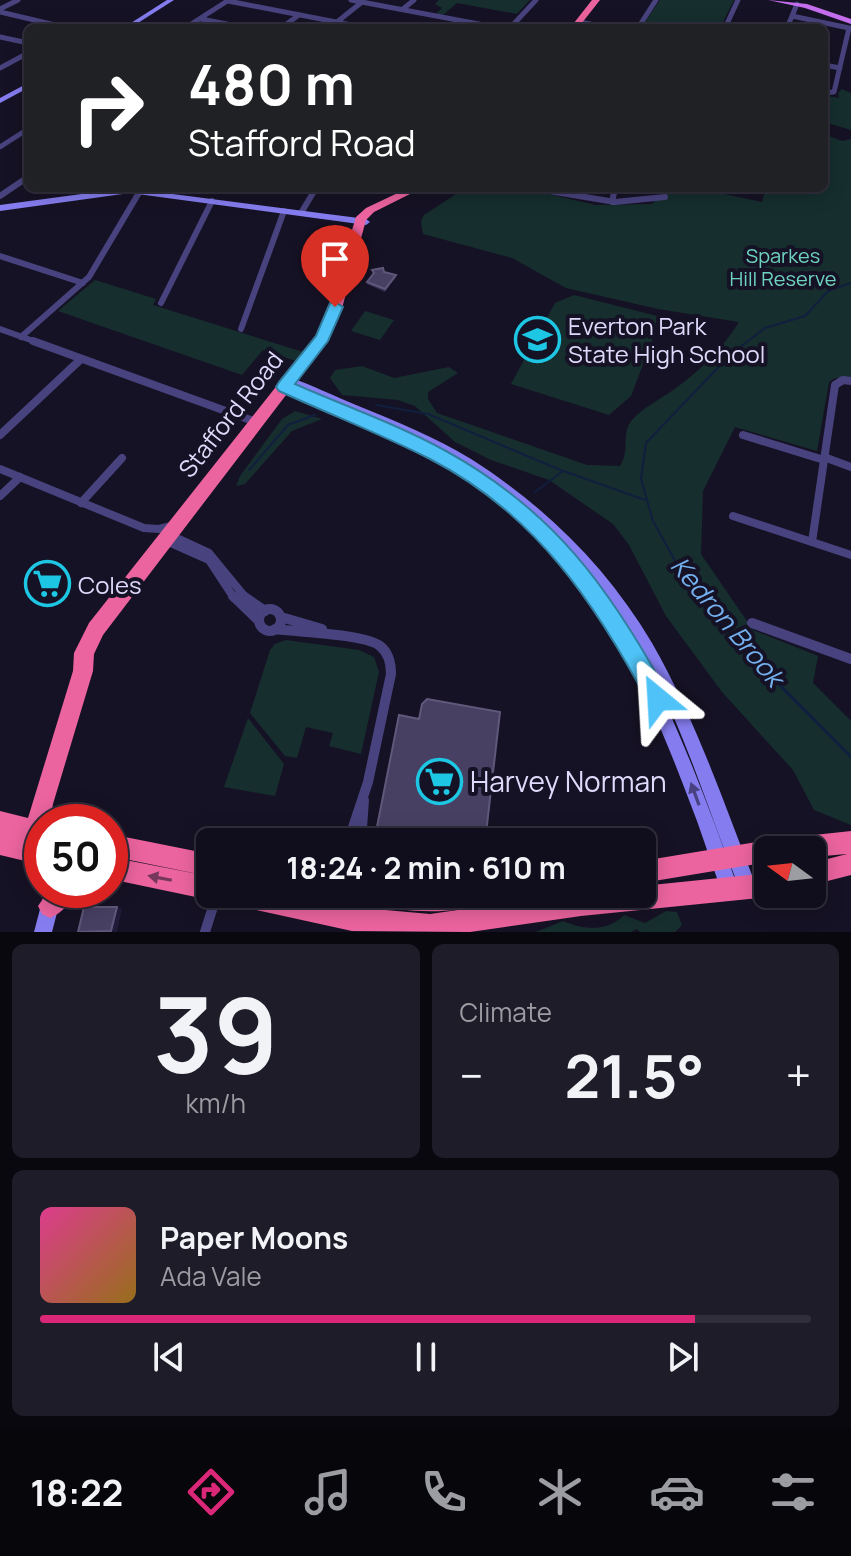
<!DOCTYPE html>
<meta charset="utf-8">
<style>
:root{--surface:#100e1c;--page:#1e1c29;--text:#f1f3f6;--muted:#9c9ca3;--line:#302e3b;--accent:#db2777}
body{margin:0;font-family:Manrope,sans-serif;background:var(--page);color:var(--text);height:100vh;display:flex;flex-direction:column;font-size:30px;white-space:nowrap}
*{box-sizing:border-box;margin:0}
p{font-size:26px;color:var(--muted)}
.icon{flex:none;width:44px;height:44px;fill:none;stroke:currentColor;stroke-width:2;stroke-linecap:round;stroke-linejoin:round}
.map{position:relative;height:932px;overflow:hidden}
.drawer{display:flex;flex-direction:column;gap:12px;padding:12px;background:#09080f;flex:1}
.drawer>*{flex:none}
.banner{position:absolute;left:24px;top:24px;width:804px;height:168px;border-radius:12px;box-shadow:0 4px 20px #0003,0 0 0 2px var(--line);background:#202124;color:#fff;overflow:hidden}
.needle{width:52px;rotate:285deg}
.buttons{position:absolute;left:754px;top:836px;display:grid;gap:16px}
.buttons a{display:grid;place-items:center;width:72px;height:72px;border-radius:12px;background:var(--surface);box-shadow:0 4px 20px #0003,0 0 0 2px var(--line);font-size:40px}
.speed{position:absolute;left:24px;top:804px;display:flex;gap:16px;font-size:40px;font-weight:700;text-align:center}
.speed>*{display:grid;place-content:center;width:104px;height:104px;border-radius:50%;background:var(--surface);box-shadow:0 4px 20px #0003,0 0 0 2px var(--line);line-height:1}
.speed .limit{border:12px solid #d22;background:#fff;color:#111}
.pin{position:absolute;display:grid;place-items:center;width:68px;height:68px;color:#fff;margin:-82px -34px;border-radius:50% 50% 50% 0;rotate:-45deg;box-shadow:0 0 8px #0007}
.pin .icon{rotate:45deg}
.me{position:absolute;width:88px;margin:-44px;rotate:333deg;stroke-linejoin:round;filter:drop-shadow(0 0 6px #0008)}
.turn{display:flex;align-items:center;gap:28px;height:168px;padding:0 32px;font-size:36px}
.turn .icon{width:104px;height:104px;stroke-width:2.5}
.turn b{display:block;font-size:56px;line-height:68px}
.big{font-size:60px;font-weight:700;line-height:1.1}
.drawer .tile{flex:1;display:flex;flex-direction:column;justify-content:center;gap:12px;min-width:0;padding:0 28px;border-radius:12px;background:var(--page)}
.drawer .dial{align-items:center;gap:0}
.dial b{font-size:104px;line-height:1}
.song{display:flex;align-items:center;gap:24px}
.cover{width:96px;height:96px;border-radius:12px;background:linear-gradient(135deg,hsl(330 70% 55%),hsl(40 70% 35%))}
.played{height:8px;border-radius:4px;background:linear-gradient(90deg,var(--accent) 85%,var(--line) 85%)}
.keys{display:flex;justify-content:space-around;direction:ltr}
.heat{display:flex;justify-content:space-between;align-items:center;font-size:44px;direction:ltr}
.drawer .tiles{flex:1;display:grid;gap:12px;grid-template-columns:1fr 1fr}
.tile:last-child{grid-column:span 2}
.trip{position:absolute;left:196px;top:828px;width:460px;height:80px;border-radius:12px;background:var(--surface);box-shadow:0 4px 20px #0003,0 0 0 2px var(--line);font-weight:700;line-height:80px;text-align:center}
.tabs{display:flex;height:128px;justify-content:space-around;align-items:center;background:#06060b;color:var(--muted)}
.tabs .icon{width:56px;height:56px}
.tabs .current{color:var(--accent)}
.tabs b{font-size:36px;color:var(--text)}
.map>svg:first-child{display:block}
</style>
<div class="map">
<svg width="851" height="932" viewBox="0 0 851 932">
<rect width="100%" height="100%" fill="#161225"/>
<path fill="#162e2e" d="M439,0H530L517,14L457,3L443,15L436,14L442,8L435,4Z
M660,0H734L720,28H641Z
M842,89L851,93V130L824,122L827,96L839,98L838,93Z
M824,134L842,141L851,139V378H835L829,382L817,451L735,427L703,491L701,554L753,630L818,656L813,683L851,721V825L814,810L793,770L722,692L666,616L629,545L613,524L549,480L491,460L455,442L415,406L398,400L342,395L330,378L335,370L362,366L394,378L449,367L458,373L428,392V399L437,413L587,465L620,466C631,449 620,435 632,420C642,408 661,399 673,390C699,372 722,349 739,322L658,309L566,288L512,258L423,234L421,221L424,215L459,192L472,188L535,191L596,205L652,204L668,188H696L762,202L766,188H824Z
M95,280L156,299L153,305L303,352L296,361L263,350L242,375L58,311Z
M574,295L661,317L631,396L609,415L511,384L555,303Z
M365,311L394,320L380,340L351,331Z
M295,411L322,419L292,431L245,484L236,486L240,476L282,419Z
M286,640L359,650L374,657L379,672L361,754L329,746L333,733L306,727L297,758L285,756L250,713L270,650L275,644Z
M248,718L284,764L275,796L224,787Z
M666,911L677,912L682,925L675,932H640L637,929L631,932H536L563,921C583,930 608,932 624,915L645,923Z"/>
<g fill="none" stroke-linecap="round" stroke-linejoin="round">
<path stroke="#111f3f" stroke-width="2" d="M376,405L428,414L558,469L645,500
M249,470L288,425L315,415
M535,492L563,471
M702,598L678,566L653,521L641,479L646,443L731,354L765,328L805,316L828,291L851,283"/>
<path stroke="#111f3f" stroke-width="3" d="M701,596L751,656L851,757"/>
<path stroke="#48437e" stroke-width="5" d="M351,0L500,28
M228,1L367,28
M0,9L18,0
M403,9L414,0
M0,12L68,28
M792,16L849,28L834,92L824,93
M201,19L247,28
M337,22L362,2
M579,22L613,28
M185,28L229,0
M281,28L299,15
M510,28L536,0
M638,28L656,0
M725,28L738,0
M787,28L797,4
M0,37L28,43
M824,65L840,68
M0,68L28,53
M0,147L28,129"/>
<path stroke="#48437e" stroke-width="6" d="M507,188L549,191L615,202L665,197
M0,196L28,177
M612,202L615,188
M301,213L316,188
M0,256L83,283
M161,303L212,201
M0,329L39,343
M241,329L284,211
M21,337L89,277L140,191"/>
<path stroke="#48437e" stroke-width="8" d="M33,341L256,422
M0,435L81,359
M743,435L824,460
M824,457L851,467
M0,469L144,528L159,529L175,525
M0,496L20,477
M81,503L122,458
M733,516L851,555
M168,534L209,553L246,598
M164,540L209,560L234,598
M812,542L835,385L843,380L851,381"/>
<path stroke="#48437e" stroke-width="10" d="M233,596L258,620
M243,596L265,611
M259 620a11 11 0 1 1 22 0a11 11 0 1 1-22 0Z
M281,617L322,629
M752,623L851,659
M275,629C297,632 365,634 380,646C389,653 391,663 391,674L368,782L348,842
M361,842L364,800
M334,914L337,894
M205,932L217,894"/>
<path fill="#857def" fill-rule="evenodd" d="M167,0H174L130,28H123Z
M28,83V88L0,103V98Z
M126,188L366,219L370,222L366,225L130,193L0,211V205Z
M289,377C312,385 334,396 356,405C395,421 435,437 471,459C545,506 607,567 652,643C696,720 725,806 757,888L754,894L748,897L742,894C700,794 671,676 601,591C612,608 624,625 634,642C678,721 708,806 739,890L736,896L730,899L724,896C714,872 706,846 697,821C661,726 620,617 546,544C513,511 479,488 440,462L438,459L443,455L397,432L285,384L284,381L285,378Z
M45,890H63L52,932H34Z"/>
<path fill="#c46eee" fill-rule="evenodd" d="M768,0L807,4L851,19V24L805,8Z"/>
<path fill="#ec649f" fill-rule="evenodd" d="M592,0H600L578,28H570Z
M402,191L412,193L374,212L366,220L341,312L328,340L103,635L94,654L93,671L53,804L50,822H42V865L0,855V811L28,818L73,671L74,653L89,623L317,335L327,312L356,217L366,208Z
M851,831V875L812,885V863L847,854L812,857V850H768V862L642,883V861L768,840Z
M110,834L210,854V894H219L218,896L210,900L110,879V857L208,876L110,856Z
M768,873V894H774L768,897L581,916L470,932L352,931L238,906L230,902L226,894H292L352,907L430,914L514,902L511,894H535L536,899L569,894H642V886Z
M49,890H77C72,902 62,913 50,918L42,914L38,906Z
M352,894H487L483,902C446,918 403,909 364,906L356,902Z"/>
</g>
<path fill="#362d51" d="M372,272H384L396,277L385,292L367,284V282L373,274Z"/>
<path fill="#211a38" d="M117,907L122,909L117,932H114L111,931Z"/>
<path fill="#484063" stroke="#60587b" stroke-width="2" d="M383,268L384,272L396,275L385,289L367,282L374,273L372,270Z
M427,699L500,712L485,842H374L399,715L419,719L422,704Z
M84,907H117L111,931L78,932Z"/>
<defs><path id="oneway-solid" d="M-6-.8H1V-3.2L6.5 0L1 3.2V.8H-6Z" transform="scale(2)"/></defs>
<use fill="#484280" href="#oneway-solid" transform="translate(695 794) rotate(-110)"/>
<use fill="#76375c" href="#oneway-solid" transform="translate(160 878) rotate(-169)"/>
<path fill="#4fc3f7" stroke="#337fa1" stroke-width="2" d="M335,302L343,307L328,341L295,384C345,406 399,425 446,451C553,510 609,587 666,691L669,699L666,706L658,710L650,706C597,605 535,513 430,459C381,434 329,414 279,391L276,387L279,382L316,336L330,303Z"/>
<defs>
<symbol id="school-ring" viewBox="-11 -11 22 22"><circle r="9.5" fill="#161225" stroke="#1dc7e4" stroke-width="1.5"/><path d="M0-5L7-2L0 1L-7-2ZM-4 1L0 2.5L4 1V4Q0 6-4 4Z" fill="#1dc7e4"/></symbol>
<symbol id="supermarket-ring" viewBox="-11 -11 22 22"><circle r="9.5" fill="#161225" stroke="#1dc7e4" stroke-width="1.5"/><path d="M-6-5.5h2.5l.6 2H6L4.5 2H-2.5L-4.4-4H-6ZM-1.5 3.2a1.3 1.3 0 1 0 .1 0ZM3 3.2a1.3 1.3 0 1 0 .1 0Z" fill="#1dc7e4"/></symbol>
</defs>
<g fill-rule="evenodd">
<use href="#school-ring" x="512" y="314" width="51" height="51"/>
<use href="#supermarket-ring" x="22" y="558" width="51" height="51"/>
<use href="#supermarket-ring" x="414" y="756" width="51" height="51"/>
</g>
<g text-anchor="middle" dominant-baseline="central" stroke-width="8" stroke-linejoin="round" paint-order="stroke">
<g font-size="20" fill="#6ed3be" stroke="#161225">
<text x="783" y="255">Sparkes<tspan x="783" dy="23">Hill Reserve</tspan></text>
</g>
<g font-size="24" fill="#dfdafb" stroke="#161225" text-anchor="start">
<text x="568" y="325">Everton Park<tspan x="568" dy="28">State High School</tspan></text>
<text x="78" y="584">Coles</text>
</g>
<g font-size="24" fill="#dfdafb" stroke="#161225">
<text transform="translate(230 414) rotate(-52)">Stafford Road</text>
</g>
<g font-size="26" font-style="italic" fill="#74b0ee" stroke="#161225">
<text transform="translate(728 621) rotate(50)">Kedron Brook</text>
</g>
<g font-size="28" fill="#dfdafb" stroke="#161225" text-anchor="start">
<text x="470" y="781">Harvey Norman</text>
</g>
</g>
</svg>
<div class="buttons">
<a><svg class="needle" viewBox="-14 -14 28 28"><path d="M0-13l5 13h-10z" fill="#e53935"/><path d="M0 13l5-13h-10z" fill="#9c9ca3"/></svg></a>
</div>
<div class="speed"><div class="limit">50</div></div>
<div class="pin" style="left:335px;top:307px;background:#d93025"><svg class="icon" aria-label="arrive" viewBox="0 0 24 24"><path d="M6 21V4h12l-3 4 3 4H6"/></svg></div>
<svg class="me" style="left:658px;top:699px" viewBox="-20 -20 40 40"><path d="M0-17L14 15 0 8-14 15z" fill="#4fc3f7" stroke="#fff" stroke-width="4"/></svg>
<div class="trip">18:24 · 2 min · 610 m</div>
<div class="banner">
<div class="turn"><svg class="icon" aria-label="right" viewBox="0 0 24 24"><path d="M7 20v-9h11M14 6l5 5-5 5"/></svg><div><b>480 m</b>Stafford Road</div></div>
</div>
</div>
<section class="drawer">
<div class="tiles">
<div class="tile dial"><b>39</b><p>km/h</p></div>
<div class="tile"><p>Climate</p>
<div class="heat"><a>−</a><b class="big">21.5°</b><a>+</a></div>
</div>
<div class="tile">
<div class="song"><i class="cover"></i><div><b>Paper Moons</b><p>Ada Vale</p></div></div>
<div class="played"></div>
<div class="keys"><svg class="icon" aria-label="previous" viewBox="0 0 24 24"><path d="M18 5L8 12l10 7zM5 5v14"/></svg><svg class="icon" aria-label="pause" viewBox="0 0 24 24"><path d="M8 5v14M16 5v14"/></svg><svg class="icon" aria-label="next" viewBox="0 0 24 24"><path d="M6 5l10 7-10 7zM19 5v14"/></svg></div>
</div>
</div>
</section>
<nav class="tabs">
<b>18:22</b>
<svg class="icon current" aria-label="directions" viewBox="0 0 24 24"><path d="M12 3l9 9-9 9-9-9zM9 14v-3h6M13 9l2 2-2 2"/></svg>
<svg class="icon" aria-label="music" viewBox="0 0 24 24"><path d="M9 18V5l10-2v13"/><circle cx="6" cy="18" r="3"/><circle cx="16" cy="16" r="3"/></svg>
<svg class="icon" aria-label="phone" viewBox="0 0 24 24"><path d="M5 4h4l2 5-3 2q2 4 5 5l2-3 5 2v4C11 20 4 13 5 4z"/></svg>
<svg class="icon" aria-label="climate" viewBox="0 0 24 24"><path d="M12 3v18M4 7l16 10M4 17L20 7"/></svg>
<svg class="icon" aria-label="car" viewBox="0 0 24 24"><path d="M5 17H2v-5l4-1 3-4h7l3 4 3 1v5h-3M9 17h6M6 11h13"/><circle cx="7" cy="17" r="2"/><circle cx="17" cy="17" r="2"/></svg>
<svg class="icon" aria-label="filters" viewBox="0 0 24 24"><path d="M4 7h16M4 17h16"/><circle cx="9" cy="7" r="2"/><circle cx="15" cy="17" r="2"/></svg>
</nav>
